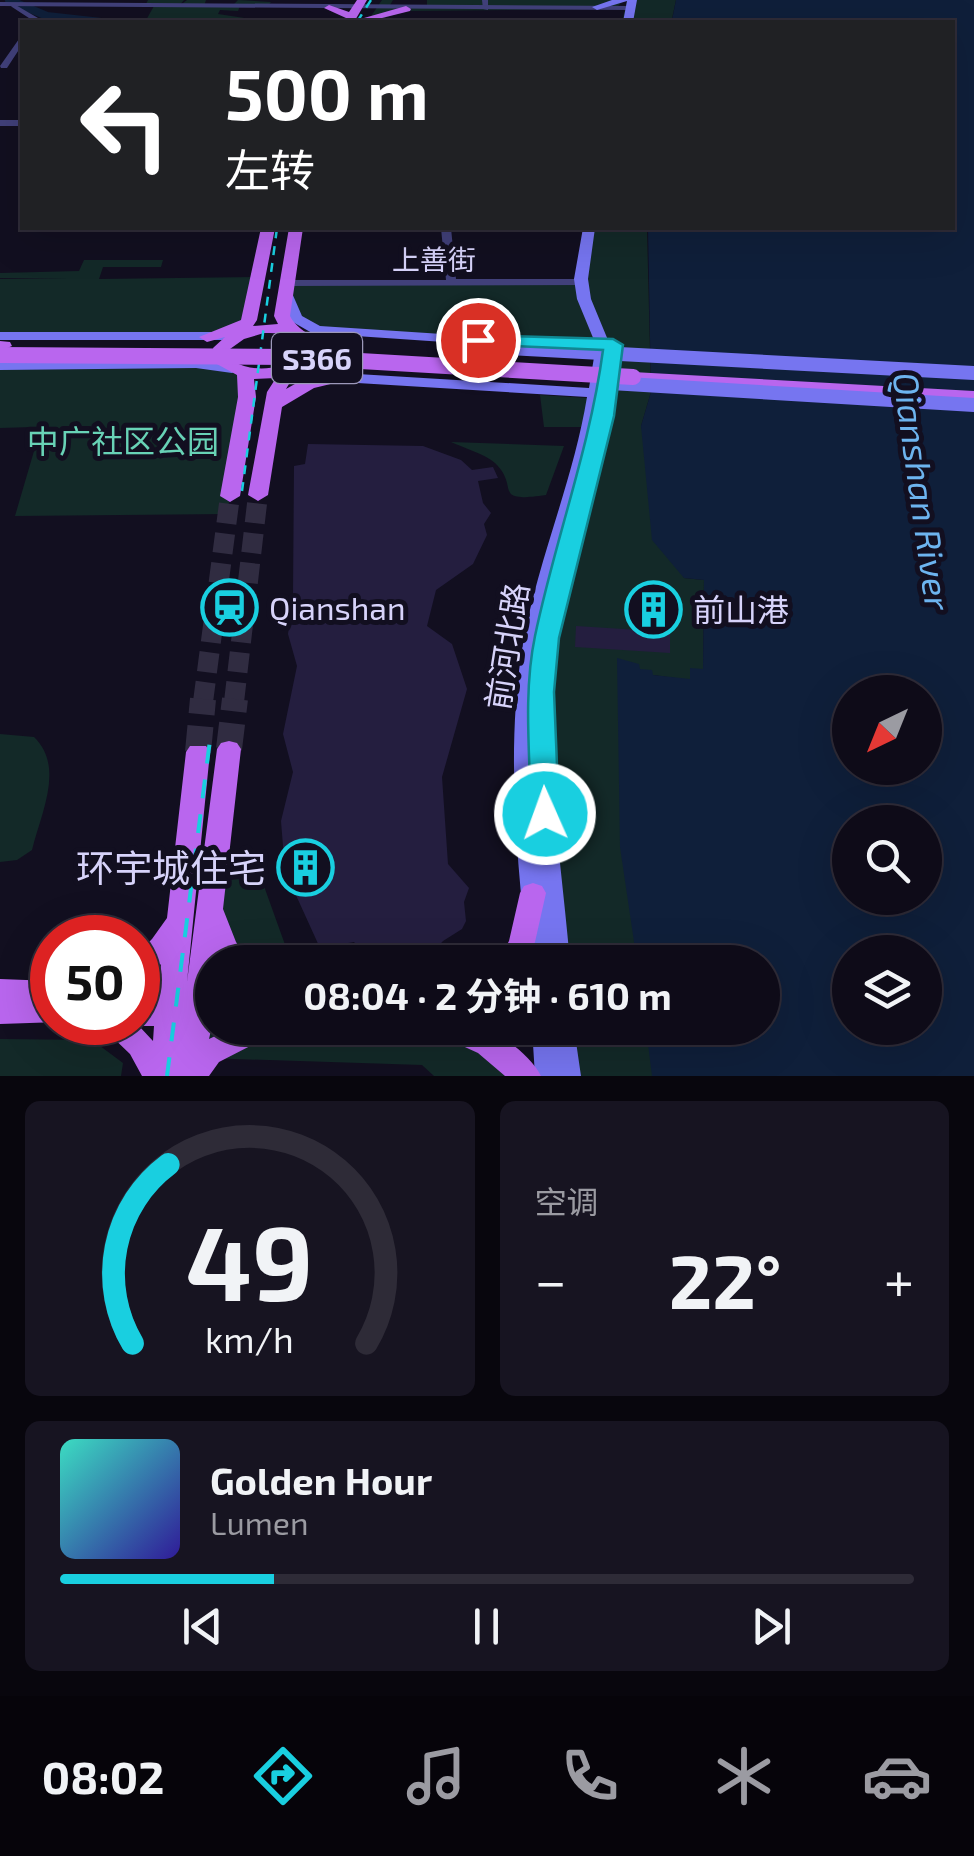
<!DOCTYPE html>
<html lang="zh">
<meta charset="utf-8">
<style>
:root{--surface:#0e0b18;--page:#171421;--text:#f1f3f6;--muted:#9b9ba2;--line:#2e2b37;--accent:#19cfe0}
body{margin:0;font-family:"Exo 2","Noto Sans SC",sans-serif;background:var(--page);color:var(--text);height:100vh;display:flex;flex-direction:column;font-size:38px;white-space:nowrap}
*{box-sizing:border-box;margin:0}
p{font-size:32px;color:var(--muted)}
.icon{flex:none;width:55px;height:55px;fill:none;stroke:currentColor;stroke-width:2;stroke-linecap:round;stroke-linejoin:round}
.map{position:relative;height:1076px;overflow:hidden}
.side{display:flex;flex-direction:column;gap:25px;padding:25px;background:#08060d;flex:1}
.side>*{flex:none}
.banner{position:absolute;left:20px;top:20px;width:935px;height:210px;border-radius:0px;box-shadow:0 10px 40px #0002,0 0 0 2px var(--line);background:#202124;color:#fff;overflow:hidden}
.needle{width:65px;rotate:223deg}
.fabs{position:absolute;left:832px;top:675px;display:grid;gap:20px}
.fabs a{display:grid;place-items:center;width:110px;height:110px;border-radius:50%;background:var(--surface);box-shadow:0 10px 40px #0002,0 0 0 2px var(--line);font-size:50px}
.speed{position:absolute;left:30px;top:915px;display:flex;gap:20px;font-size:50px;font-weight:700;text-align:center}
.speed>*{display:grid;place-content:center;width:130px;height:130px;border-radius:50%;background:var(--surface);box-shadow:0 10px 40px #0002,0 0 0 2px var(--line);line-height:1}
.speed .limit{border:15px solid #d22;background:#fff;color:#111}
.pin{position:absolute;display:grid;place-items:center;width:85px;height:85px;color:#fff;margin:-42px;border:5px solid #fff;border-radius:50%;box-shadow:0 2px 10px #0007}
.me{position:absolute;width:110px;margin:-55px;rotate:358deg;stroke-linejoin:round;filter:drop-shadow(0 0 8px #0008)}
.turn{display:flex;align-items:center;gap:35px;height:210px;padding:0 40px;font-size:45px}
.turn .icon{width:130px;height:130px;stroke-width:2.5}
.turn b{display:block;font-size:70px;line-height:85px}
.big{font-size:75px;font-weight:700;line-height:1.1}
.side .card{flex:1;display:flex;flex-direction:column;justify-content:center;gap:15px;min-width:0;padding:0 35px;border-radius:15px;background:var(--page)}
.side .dial{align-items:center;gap:0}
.dial svg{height:260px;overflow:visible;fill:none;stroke:var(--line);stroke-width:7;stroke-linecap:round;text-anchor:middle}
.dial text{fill:var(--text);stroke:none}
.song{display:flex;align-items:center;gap:30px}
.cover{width:120px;height:120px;border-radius:15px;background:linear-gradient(135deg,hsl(170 70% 55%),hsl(250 70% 35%))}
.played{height:10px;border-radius:5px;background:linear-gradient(90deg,var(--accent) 25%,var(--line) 25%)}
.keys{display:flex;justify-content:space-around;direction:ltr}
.heat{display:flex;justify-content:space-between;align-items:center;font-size:55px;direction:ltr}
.side .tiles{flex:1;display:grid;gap:25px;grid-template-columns:1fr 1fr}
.card:last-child{grid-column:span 2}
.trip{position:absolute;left:195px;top:945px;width:585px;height:100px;border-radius:50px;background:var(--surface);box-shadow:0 10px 40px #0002,0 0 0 2px var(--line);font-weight:700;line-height:100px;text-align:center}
.tabs{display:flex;height:160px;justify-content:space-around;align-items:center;background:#06040a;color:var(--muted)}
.tabs .icon{width:70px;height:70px}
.tabs .current{color:var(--accent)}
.tabs b{font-size:45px;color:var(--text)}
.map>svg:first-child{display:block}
</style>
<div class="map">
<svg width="974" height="1076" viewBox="0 0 974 1076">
<rect width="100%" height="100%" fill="#120f20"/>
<path fill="#132928" d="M148,0H184L179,6L187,0H206L204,6H232L238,0L271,2L268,6H240L238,11L220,10L218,14L271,22H145L154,6H145Z
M382,0H393L389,7L427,8V0H624L615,9L408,11L386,17L382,22H367Z
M627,0H676L672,19L682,22H622Z
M590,228H647L651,392L641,426L684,578L704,580L703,669L690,680L653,675L642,962H547L544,669L604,433L603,345L335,332L302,322L289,284L581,282Z
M84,260H163L161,267H103L99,279L256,277L248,320L217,334L0,336V279L68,278H0V273L79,271Z
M196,364L244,373L247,397L227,514L15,516L39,434L33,427L0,428V365Z
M540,395L588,398L584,427H544Z
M451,442L564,446L546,495C490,503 521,488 495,463C485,454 464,448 451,442Z
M0,734L34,737C65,767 41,813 32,850L17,860L0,862Z
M221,874L260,875L288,953L297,962H212V986H209Z
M203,1020L212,1021V1028H429L482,1052L511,1076H434L422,1065L204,1058Z
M552,1028H653L662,1076H556Z
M0,1039L92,1040L123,1063L121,1076H0Z"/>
<path fill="#0f1f3a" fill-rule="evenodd" d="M676,0H974V1076H652L646,1028H762V962H637L620,847L617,658L639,664L640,669L652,670L653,675L690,679V668L703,669L704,580L684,578L652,540L641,426L651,392L648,228H952V22H682L672,20ZM850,692H925V768H850ZM850,822H925V898H850ZM850,952H925V1028H850Z"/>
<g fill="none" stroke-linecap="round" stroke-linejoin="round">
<path stroke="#0f1f3a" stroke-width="8" d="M9,0L47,16L101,22"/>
</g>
<path fill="#241e3f" d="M308,444L423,446L461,460L472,470L493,467L498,478L478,481L483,503L491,513L484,524L487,535L473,564L436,590L427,626L452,644L467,689L442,777L448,864L469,888L464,902L466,921L462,929L443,941L427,958H411L402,954L369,957L354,942L320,948L285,871L281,821L293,772L283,734L297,666L288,634L293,597L294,466L305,464Z
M639,591L670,593V653L575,647L576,626L639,630Z"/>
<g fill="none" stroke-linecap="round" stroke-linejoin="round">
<path stroke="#302c41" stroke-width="20" stroke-dasharray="20 10" stroke-linecap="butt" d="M203,702L230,496
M234,702L258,495"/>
<path stroke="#302c41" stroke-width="26" stroke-dasharray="26 12" stroke-linecap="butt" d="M229,749L235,699
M198,752L203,699"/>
<path fill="#41407a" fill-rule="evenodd" d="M482,0H488V10L483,9Z
M14,4L38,18L37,22H31L32,20L12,7L11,6Z
M19,39H22V45L7,68H1L0,66Z
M441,228H451L456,279H582L587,282L582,285L287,286L282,283L287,280H446Z"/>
<path fill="#41407a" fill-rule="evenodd" d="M0,2L630,6L634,8L630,10L0,6Z
M0,120H22V126H0Z"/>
<path fill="#7675f0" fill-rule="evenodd" d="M612,0H637L633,22H623L627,1L597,10L592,7Z
M583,228H595L588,279L591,299L610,345L604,389L615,394L612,397L603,398L596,443L583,489L591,490L593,494C581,543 562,591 556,642C542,748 561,856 570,962H528C517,860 506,752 522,649C536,564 573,483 587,397L308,380L284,373L282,370L289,366L308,371L589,388L596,345L577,299L574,279Z
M285,289L292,293L302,316L320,326L488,337L495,341L488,345L312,333L291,321L278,293Z
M0,332H222L229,336L222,340H0Z
M196,360L232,365L239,369L232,373L196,368L0,370V362Z
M532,1028H574L581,1076H535Z"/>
<path fill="#b966ee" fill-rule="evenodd" d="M357,0H367L354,22H344L346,18L324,8L329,5L349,12Z
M406,6L411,9L410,11L370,21L364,18Z
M261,228H275L257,320L253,326L278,324L274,316L289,228H303L290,316C297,330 310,332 319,345L313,363L296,372L286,389L302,380L337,372L346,377L343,381L314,388L282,407L268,495L258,501L248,495L267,392L276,378L254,379L256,397L240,496L230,502L220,496L238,397L237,375L215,363L213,348L225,337L207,342L199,337L241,320ZM264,333C280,333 291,334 303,345L299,357C278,370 255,373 232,361L230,349L244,339Z
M0,341L10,342L12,346L0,351Z
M633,372L974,391V401L627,381L624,377Z
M229,741L237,743L241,749L223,909L236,942L249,962H220L218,959L217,962H212V1026L209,1039L232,1028H272L268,1037L219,1062L209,1076H142L130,1054L105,1030L101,1022H138V982L159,981L161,964L148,977L138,980V953L152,939L167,918L186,752L190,746H206L210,752L187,982L217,749L221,743ZM139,1026H154L153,1041Z
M533,883L542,886L546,893L535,942L525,962H498L509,941L520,893L524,886Z
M0,979L52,981V1022H59L0,1024Z
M439,1028C451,1027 466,1026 479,1028C500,1031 532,1057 541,1076H505L478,1053L443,1037Z"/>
<path stroke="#19cfe0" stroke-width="2.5" stroke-dasharray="9 8" stroke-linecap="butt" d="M357,22L371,0
M242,491L277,228"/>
<path stroke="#19cfe0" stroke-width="4" stroke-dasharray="19 16" stroke-linecap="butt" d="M167,1076L210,740"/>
<path stroke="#7675f0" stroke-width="14" d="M469,346L974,373
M611,383L974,405"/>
<path stroke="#b966ee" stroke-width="16" d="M0,355L292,357L633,377"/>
</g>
<path fill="#19cfe0" stroke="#108792" stroke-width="2.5" d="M478,335L613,339L623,345L614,416L559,638L554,692L559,814L555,821L545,824L535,821L531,814C530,756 523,693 535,636C555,540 590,448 603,350L471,344V336Z"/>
<defs>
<symbol id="station-ring" viewBox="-11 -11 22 22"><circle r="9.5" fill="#120f20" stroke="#19cfe0" stroke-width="1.5"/><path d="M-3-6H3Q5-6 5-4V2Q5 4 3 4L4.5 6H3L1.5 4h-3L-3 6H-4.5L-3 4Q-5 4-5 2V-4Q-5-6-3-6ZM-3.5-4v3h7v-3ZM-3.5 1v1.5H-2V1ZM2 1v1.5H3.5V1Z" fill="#19cfe0"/></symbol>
<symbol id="building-ring" viewBox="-11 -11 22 22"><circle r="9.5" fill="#120f20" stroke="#19cfe0" stroke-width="1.5"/><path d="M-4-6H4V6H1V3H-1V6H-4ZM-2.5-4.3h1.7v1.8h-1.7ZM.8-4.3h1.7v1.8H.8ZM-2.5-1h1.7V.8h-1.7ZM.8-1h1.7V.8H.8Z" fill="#19cfe0"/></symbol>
</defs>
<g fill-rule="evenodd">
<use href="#station-ring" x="198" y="576" width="63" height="63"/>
<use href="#building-ring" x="622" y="578" width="63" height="63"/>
<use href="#building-ring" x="274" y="836" width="63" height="63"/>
</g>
<g text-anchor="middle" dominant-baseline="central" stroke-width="10" stroke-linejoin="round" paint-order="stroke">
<g font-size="28" fill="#d7d3fa" stroke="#120f20">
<text x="434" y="259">上善街</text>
</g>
<rect fill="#120f20" stroke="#9c98b9" stroke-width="2.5" x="272" y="333" width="90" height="50" rx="8"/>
<g font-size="30" font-weight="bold" fill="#d7d3fa">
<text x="317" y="358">S366</text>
</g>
<g font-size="32" fill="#68d2b6" stroke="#120f20">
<text x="123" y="440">中广社区公园</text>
</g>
<g font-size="32" fill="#d7d3fa" stroke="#120f20" text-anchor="start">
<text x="269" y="607">Qianshan</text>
<text x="693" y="609">前山港</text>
</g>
<g font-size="32" fill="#d7d3fa" stroke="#120f20">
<text transform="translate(506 646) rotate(-81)">前河北路</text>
</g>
<g font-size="35" font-style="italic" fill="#6db4ef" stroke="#120f20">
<text transform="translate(923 491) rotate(82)">Qianshan River</text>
</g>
<g font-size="38" fill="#d7d3fa" stroke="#120f20" text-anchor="end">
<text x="266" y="867">环宇城住宅</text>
</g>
</g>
</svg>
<div class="fabs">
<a><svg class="needle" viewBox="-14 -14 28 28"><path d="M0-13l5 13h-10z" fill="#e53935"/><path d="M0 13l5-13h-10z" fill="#9b9ba2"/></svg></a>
<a><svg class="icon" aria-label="search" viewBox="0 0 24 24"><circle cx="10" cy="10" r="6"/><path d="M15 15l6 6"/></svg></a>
<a><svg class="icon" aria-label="layers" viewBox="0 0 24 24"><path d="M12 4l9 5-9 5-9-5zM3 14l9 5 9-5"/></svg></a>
</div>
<div class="speed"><div class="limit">50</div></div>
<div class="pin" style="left:478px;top:340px;background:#d93025"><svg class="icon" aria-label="arrive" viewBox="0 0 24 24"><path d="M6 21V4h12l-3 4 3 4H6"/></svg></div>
<svg class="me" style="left:545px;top:814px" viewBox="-20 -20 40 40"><circle r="17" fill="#19cfe0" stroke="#fff" stroke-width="3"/><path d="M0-11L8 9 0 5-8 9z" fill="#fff"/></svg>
<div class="trip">08:04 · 2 分钟 · 610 m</div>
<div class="banner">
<div class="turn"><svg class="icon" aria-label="left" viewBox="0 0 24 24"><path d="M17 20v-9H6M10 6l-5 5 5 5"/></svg><div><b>500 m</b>左转</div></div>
</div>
</div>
<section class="side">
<div class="tiles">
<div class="card dial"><svg viewBox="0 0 100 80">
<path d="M14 69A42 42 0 1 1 86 69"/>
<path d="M14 69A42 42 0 0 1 25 14" stroke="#19cfe0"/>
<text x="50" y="56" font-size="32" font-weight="700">49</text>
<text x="50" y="72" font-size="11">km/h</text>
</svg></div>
<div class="card"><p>空调</p>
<div class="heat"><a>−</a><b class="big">22°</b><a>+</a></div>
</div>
<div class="card">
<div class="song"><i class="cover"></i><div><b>Golden Hour</b><p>Lumen</p></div></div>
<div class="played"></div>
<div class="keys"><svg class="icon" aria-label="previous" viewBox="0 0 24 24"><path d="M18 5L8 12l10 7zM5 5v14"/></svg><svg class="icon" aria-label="pause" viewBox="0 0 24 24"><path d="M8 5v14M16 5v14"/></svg><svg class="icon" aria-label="next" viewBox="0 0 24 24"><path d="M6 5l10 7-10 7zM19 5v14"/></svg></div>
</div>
</div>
</section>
<nav class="tabs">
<b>08:02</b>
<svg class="icon current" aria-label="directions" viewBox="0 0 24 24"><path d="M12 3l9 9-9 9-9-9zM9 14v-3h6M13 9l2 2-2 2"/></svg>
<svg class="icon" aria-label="music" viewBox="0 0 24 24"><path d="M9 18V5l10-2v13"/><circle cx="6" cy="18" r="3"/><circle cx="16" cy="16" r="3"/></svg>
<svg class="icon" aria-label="phone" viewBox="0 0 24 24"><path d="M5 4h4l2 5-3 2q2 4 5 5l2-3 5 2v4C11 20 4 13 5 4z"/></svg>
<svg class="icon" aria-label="climate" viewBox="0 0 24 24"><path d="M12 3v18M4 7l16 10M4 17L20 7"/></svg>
<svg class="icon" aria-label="car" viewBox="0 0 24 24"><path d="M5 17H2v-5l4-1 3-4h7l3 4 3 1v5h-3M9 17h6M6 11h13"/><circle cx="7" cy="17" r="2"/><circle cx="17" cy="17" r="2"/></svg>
</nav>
